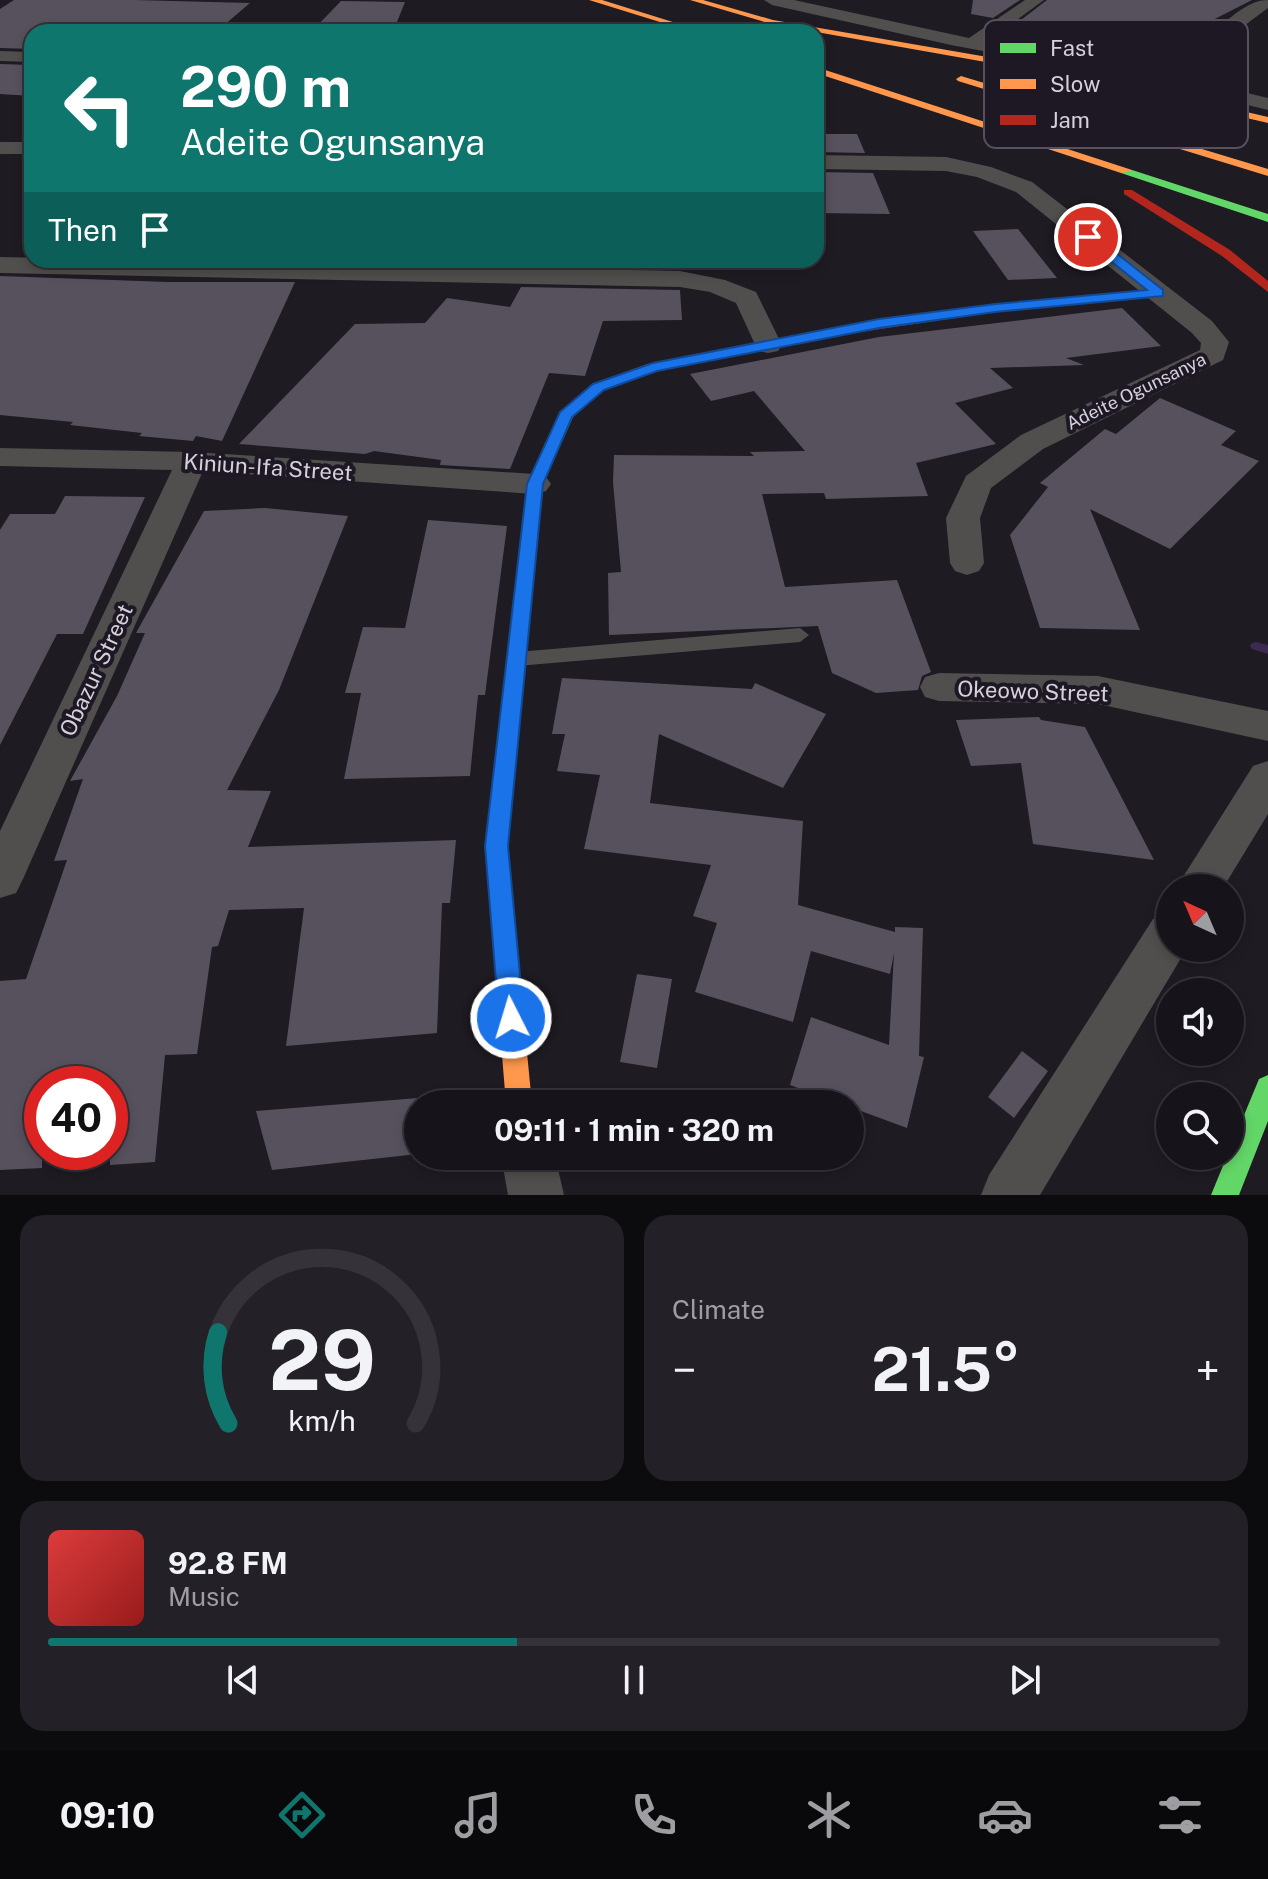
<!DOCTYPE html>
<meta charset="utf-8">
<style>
:root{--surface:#16141a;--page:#232127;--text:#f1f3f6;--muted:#9e9ea2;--line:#353339;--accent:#0f766e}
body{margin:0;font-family:"Public Sans",sans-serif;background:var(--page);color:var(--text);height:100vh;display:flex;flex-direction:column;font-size:30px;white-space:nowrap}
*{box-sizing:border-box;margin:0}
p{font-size:26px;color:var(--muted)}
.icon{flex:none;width:44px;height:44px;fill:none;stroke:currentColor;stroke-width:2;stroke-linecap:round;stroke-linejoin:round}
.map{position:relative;height:1195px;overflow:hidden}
.side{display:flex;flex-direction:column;gap:20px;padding:20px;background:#0c0b0e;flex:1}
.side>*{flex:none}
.hud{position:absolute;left:24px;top:24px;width:800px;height:244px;border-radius:24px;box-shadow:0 4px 12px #0003,0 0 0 2px var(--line);background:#0f766e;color:#fff;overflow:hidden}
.needle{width:52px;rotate:316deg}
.fabs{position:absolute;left:1156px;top:874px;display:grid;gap:16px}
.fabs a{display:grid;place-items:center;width:88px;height:88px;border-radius:50%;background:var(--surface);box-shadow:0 4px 12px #0003,0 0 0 2px var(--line);font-size:40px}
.speed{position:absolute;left:24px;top:1066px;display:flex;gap:16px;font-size:40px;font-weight:700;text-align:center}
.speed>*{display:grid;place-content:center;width:104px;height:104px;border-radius:50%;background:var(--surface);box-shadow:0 4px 12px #0003,0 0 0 2px var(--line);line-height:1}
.speed .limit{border:12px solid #d22;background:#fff;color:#111}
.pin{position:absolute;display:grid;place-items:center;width:68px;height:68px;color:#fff;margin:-34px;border:4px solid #fff;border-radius:50%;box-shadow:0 2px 8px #0007}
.me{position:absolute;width:88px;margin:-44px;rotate:355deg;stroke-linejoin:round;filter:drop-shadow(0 0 6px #0008)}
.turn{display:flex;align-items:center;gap:28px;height:168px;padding:0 24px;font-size:36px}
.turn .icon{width:104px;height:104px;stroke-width:2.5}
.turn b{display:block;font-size:56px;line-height:68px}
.then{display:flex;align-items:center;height:76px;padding:0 24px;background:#0003;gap:16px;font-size:30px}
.big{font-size:60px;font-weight:700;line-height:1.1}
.side .card{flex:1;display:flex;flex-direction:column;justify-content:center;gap:12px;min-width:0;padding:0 28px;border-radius:24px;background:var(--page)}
.side .dial{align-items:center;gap:0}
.dial svg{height:208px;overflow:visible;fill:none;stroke:var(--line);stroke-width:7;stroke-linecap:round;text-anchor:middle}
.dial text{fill:var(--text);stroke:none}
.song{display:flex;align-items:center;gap:24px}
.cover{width:96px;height:96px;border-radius:12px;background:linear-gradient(135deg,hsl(0 70% 55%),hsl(0 70% 35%))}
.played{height:8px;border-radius:4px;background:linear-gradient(90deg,var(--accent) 40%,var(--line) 40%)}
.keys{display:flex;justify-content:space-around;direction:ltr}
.heat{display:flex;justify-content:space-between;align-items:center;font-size:44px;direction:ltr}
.side .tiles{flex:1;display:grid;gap:20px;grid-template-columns:1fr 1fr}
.card:last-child{grid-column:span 2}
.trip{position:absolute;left:404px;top:1090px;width:460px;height:80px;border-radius:40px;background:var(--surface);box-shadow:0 4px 12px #0003,0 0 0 2px var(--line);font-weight:700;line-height:80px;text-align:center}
.tab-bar{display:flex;height:128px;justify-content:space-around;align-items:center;background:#09080a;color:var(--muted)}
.tab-bar .icon{width:56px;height:56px}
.tab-bar .on{color:var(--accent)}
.tab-bar b{font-size:36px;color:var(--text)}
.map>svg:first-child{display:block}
</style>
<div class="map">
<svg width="1268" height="1195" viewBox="0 0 1268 1195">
<rect width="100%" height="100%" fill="#1e1b22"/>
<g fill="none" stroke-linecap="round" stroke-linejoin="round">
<path fill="#3d2a51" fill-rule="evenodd" d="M1256,642L1268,645V654L1252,649L1250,646L1252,643Z"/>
</g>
<path fill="#57515e" d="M14,0H134L250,3L216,32H32V49L0,48V9Z
M973,0H1020L993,18L971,14Z
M1047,0H1252L1152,51L1017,23Z
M341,1L405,2L393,32H311Z
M0,64L32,65V96L0,94Z
M816,134H857L865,153L816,152Z
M816,172L873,173L890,214L816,213Z
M1018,229L1057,278L1008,280L973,231Z
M536,260H678V268L534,265Z
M0,276L168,282H295L222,441L196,436L193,441L139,436L142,433L70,425L73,422L0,415Z
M521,287L680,290L682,320L603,321L585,376L549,373L510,469L440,465L441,460L374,451L365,454L239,444L355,324L425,323L447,298L510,307Z
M1122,308L1161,346L1066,358L1084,365L990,368L1013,388L955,403L996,444L916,463L928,496L826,499L824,493L762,494L785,587L897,580L931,672L922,676L918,690L876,693L832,673L818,626L609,635L608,573L621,572L613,482L614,455L754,456L750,452L805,451L754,391L711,401L690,374L879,337Z
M1160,398L1236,431L1221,445L1259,461L1170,549L1090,509L1140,630L1040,628L1010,535L1048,487L1040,483L1105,429L1116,434Z
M65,496L145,497L83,634H57L0,745V530L10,514H55Z
M265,508L348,516L279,690L227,790L271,791L248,847L456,840L450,903H442L437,1033L286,1046L304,908L229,910L218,946L212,947L197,1054L165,1055L155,1162L110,1165V1084H42V1168L0,1170V981L26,979L67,860L54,861L83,779L70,781L117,696L145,633H136L204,511Z
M428,520L507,526L485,695H478L470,776L344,779L361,693H345L363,627L405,628Z
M562,678L752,689L755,683L826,714L783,788L659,734L650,803L803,821L798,905L895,932V927L923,928L919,1056L924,1057L907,1128L850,1107V1104H841L790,1085L811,1017L889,1045L894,953L890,974L811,951L793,1022L695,992L717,923L693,916L711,865L584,849L600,775L557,771L565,734H552Z
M1039,717L1041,720L1085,727L1154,860L1033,844L1021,763L971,766L956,720Z
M637,974L672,979L657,1068L620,1062Z
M1022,1051L1048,1071L1014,1118L988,1097Z
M418,1098V1154L272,1170L256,1111Z"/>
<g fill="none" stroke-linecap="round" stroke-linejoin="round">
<path fill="#504f4e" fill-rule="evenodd" d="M800,628L809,635L800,642L517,666L510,664L507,659L510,654L517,652Z"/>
<path fill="#504f4e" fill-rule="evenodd" d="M764,0H794L969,38L1025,0H1044L988,41L1176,76C1197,53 1235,0 1268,0V8L1237,31L1193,80L1268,98V110L1170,86L951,45L772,5Z
M0,51L32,52V62L0,61Z
M0,142H32V154H0Z
M816,155L946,157L991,167L1032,182L1212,321L1229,342L1223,360L1043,449L991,488L980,518L984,563L979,571L967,575L955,571L950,563L946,518L966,476L1021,435L1200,350L1201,343L1192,333L1016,192L977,177L946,171L816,169Z
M0,257L680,271L725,280L756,292L782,345L778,351L768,353L758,351L736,303L710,292L680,287L0,273Z
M0,448L192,452L535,474L546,477L551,484L546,491L535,494L203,471L23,879L16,893L0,898V831L172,470L0,466Z
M939,673L1098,676L1268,711V741L1098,704L939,701L925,697L920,687L925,677Z
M1268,761V814L1223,888H1176L1253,766Z
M1170,913V948H1187L1040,1195H981L989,1175L1153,919Z
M501,1156H555L564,1195H508Z"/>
<path fill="#63d668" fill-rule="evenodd" d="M1121,169H1129L1268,214V222L1121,173Z
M860,324L865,325V331L656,371L603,390L573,417L543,484L516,755L513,761L506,763L499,761L496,755L527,484L561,412L593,384L648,364Z
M1268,1075V1121L1239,1195H1211L1227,1156H1230V1149L1259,1079Z"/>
<path fill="#ff974d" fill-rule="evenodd" d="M589,0H602L705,32H692Z
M690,0H703L773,20L1075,72L1268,117V123L1075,78L805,30L799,32Z
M816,67L1129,169L1131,171L1121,173L816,73Z
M961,76L1268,169V176L958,81L956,79Z
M506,747L513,749L516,755L507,846L532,1104H506L485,846L496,755L499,749Z"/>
<path fill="#b3261e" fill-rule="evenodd" d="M1124,190H1132L1230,250L1268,281V292L1222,256L1124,194Z
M1159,289L1164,290V296L995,312L860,332L853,328L860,324L995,304Z"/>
</g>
<path fill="#1a73e8" stroke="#114b97" stroke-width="2" d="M1083,234H1092L1163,290V296L995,312L879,328L657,371L604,390L572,417L543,484L508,846L524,1018L520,1027L511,1030L503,1027L499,1018L485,846L527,484L560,412L593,384L653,363L879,319L995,304L1147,290L1083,239Z"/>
<g text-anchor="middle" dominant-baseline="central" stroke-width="8" stroke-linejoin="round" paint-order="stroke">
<g font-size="18" fill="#d5d1da" stroke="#1e1825">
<text transform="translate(1136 391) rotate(-26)">Adeite Ogunsanya</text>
</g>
<g font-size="22" fill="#d5d1da" stroke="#1e1825">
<text transform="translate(268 467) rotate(4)">Kiniun-Ifa Street</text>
<text transform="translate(96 670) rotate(-65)">Obazur Street</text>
<text transform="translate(1033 691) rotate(2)">Okeowo Street</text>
</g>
</g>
<rect x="984" y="20" width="264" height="128" rx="12" fill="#1e1825" stroke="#55505b" stroke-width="2"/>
<rect x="1000" y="43" width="36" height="10" fill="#63d668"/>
<rect x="1000" y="79" width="36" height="10" fill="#ff974d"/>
<rect x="1000" y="115" width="36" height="10" fill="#b3261e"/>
<g font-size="22" fill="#d5d1da">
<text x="1050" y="56">Fast</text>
<text x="1050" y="92">Slow</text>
<text x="1050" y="128">Jam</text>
</g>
</svg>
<div class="fabs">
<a><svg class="needle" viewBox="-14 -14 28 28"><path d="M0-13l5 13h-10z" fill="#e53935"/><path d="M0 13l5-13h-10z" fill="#9e9ea2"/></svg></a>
<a><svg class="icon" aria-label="sound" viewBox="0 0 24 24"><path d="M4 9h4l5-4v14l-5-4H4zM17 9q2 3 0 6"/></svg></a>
<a><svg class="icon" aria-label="search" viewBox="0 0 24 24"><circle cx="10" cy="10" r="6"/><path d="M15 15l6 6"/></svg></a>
</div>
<div class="speed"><div class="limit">40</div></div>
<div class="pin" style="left:1088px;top:237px;background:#d93025"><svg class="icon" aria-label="arrive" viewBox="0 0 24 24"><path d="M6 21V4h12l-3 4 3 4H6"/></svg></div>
<svg class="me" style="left:511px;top:1018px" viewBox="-20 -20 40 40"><circle r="17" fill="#1a73e8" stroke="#fff" stroke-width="3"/><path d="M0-11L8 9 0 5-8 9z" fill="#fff"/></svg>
<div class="trip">09:11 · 1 min · 320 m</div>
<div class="hud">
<div class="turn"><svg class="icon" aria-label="left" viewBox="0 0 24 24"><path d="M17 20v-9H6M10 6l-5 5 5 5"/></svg><div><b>290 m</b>Adeite Ogunsanya</div></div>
<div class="then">Then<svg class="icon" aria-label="arrive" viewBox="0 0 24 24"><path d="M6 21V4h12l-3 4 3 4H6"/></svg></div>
</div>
</div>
<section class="side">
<div class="tiles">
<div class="card dial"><svg viewBox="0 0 100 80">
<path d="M14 69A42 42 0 1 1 86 69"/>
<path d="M14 69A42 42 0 0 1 10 34" stroke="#0f766e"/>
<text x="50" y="56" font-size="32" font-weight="700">29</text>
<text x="50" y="72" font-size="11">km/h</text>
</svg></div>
<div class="card"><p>Climate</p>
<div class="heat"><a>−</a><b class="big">21.5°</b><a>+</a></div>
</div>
<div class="card">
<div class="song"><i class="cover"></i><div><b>92.8 FM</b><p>Music</p></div></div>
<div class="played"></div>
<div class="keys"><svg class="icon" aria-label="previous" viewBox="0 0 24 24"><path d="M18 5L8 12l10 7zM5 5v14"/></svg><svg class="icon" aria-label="pause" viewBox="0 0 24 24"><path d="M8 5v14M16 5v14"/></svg><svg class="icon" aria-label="next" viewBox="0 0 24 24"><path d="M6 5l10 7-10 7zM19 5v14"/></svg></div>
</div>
</div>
</section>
<nav class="tab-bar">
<b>09:10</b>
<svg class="icon on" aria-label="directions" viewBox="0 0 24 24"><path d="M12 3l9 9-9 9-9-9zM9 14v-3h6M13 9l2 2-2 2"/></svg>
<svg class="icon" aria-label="music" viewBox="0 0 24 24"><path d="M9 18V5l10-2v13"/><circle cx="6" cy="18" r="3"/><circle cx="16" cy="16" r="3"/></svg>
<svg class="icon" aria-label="phone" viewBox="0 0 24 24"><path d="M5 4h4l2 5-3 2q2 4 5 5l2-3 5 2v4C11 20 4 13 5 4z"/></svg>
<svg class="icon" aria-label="climate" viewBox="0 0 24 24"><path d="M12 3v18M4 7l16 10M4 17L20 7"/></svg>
<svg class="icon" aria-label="car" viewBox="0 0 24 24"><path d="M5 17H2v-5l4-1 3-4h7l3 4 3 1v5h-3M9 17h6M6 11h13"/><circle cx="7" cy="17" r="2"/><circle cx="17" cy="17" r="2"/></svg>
<svg class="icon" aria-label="filters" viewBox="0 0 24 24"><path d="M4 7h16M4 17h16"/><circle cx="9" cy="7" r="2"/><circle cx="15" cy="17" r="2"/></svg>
</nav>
